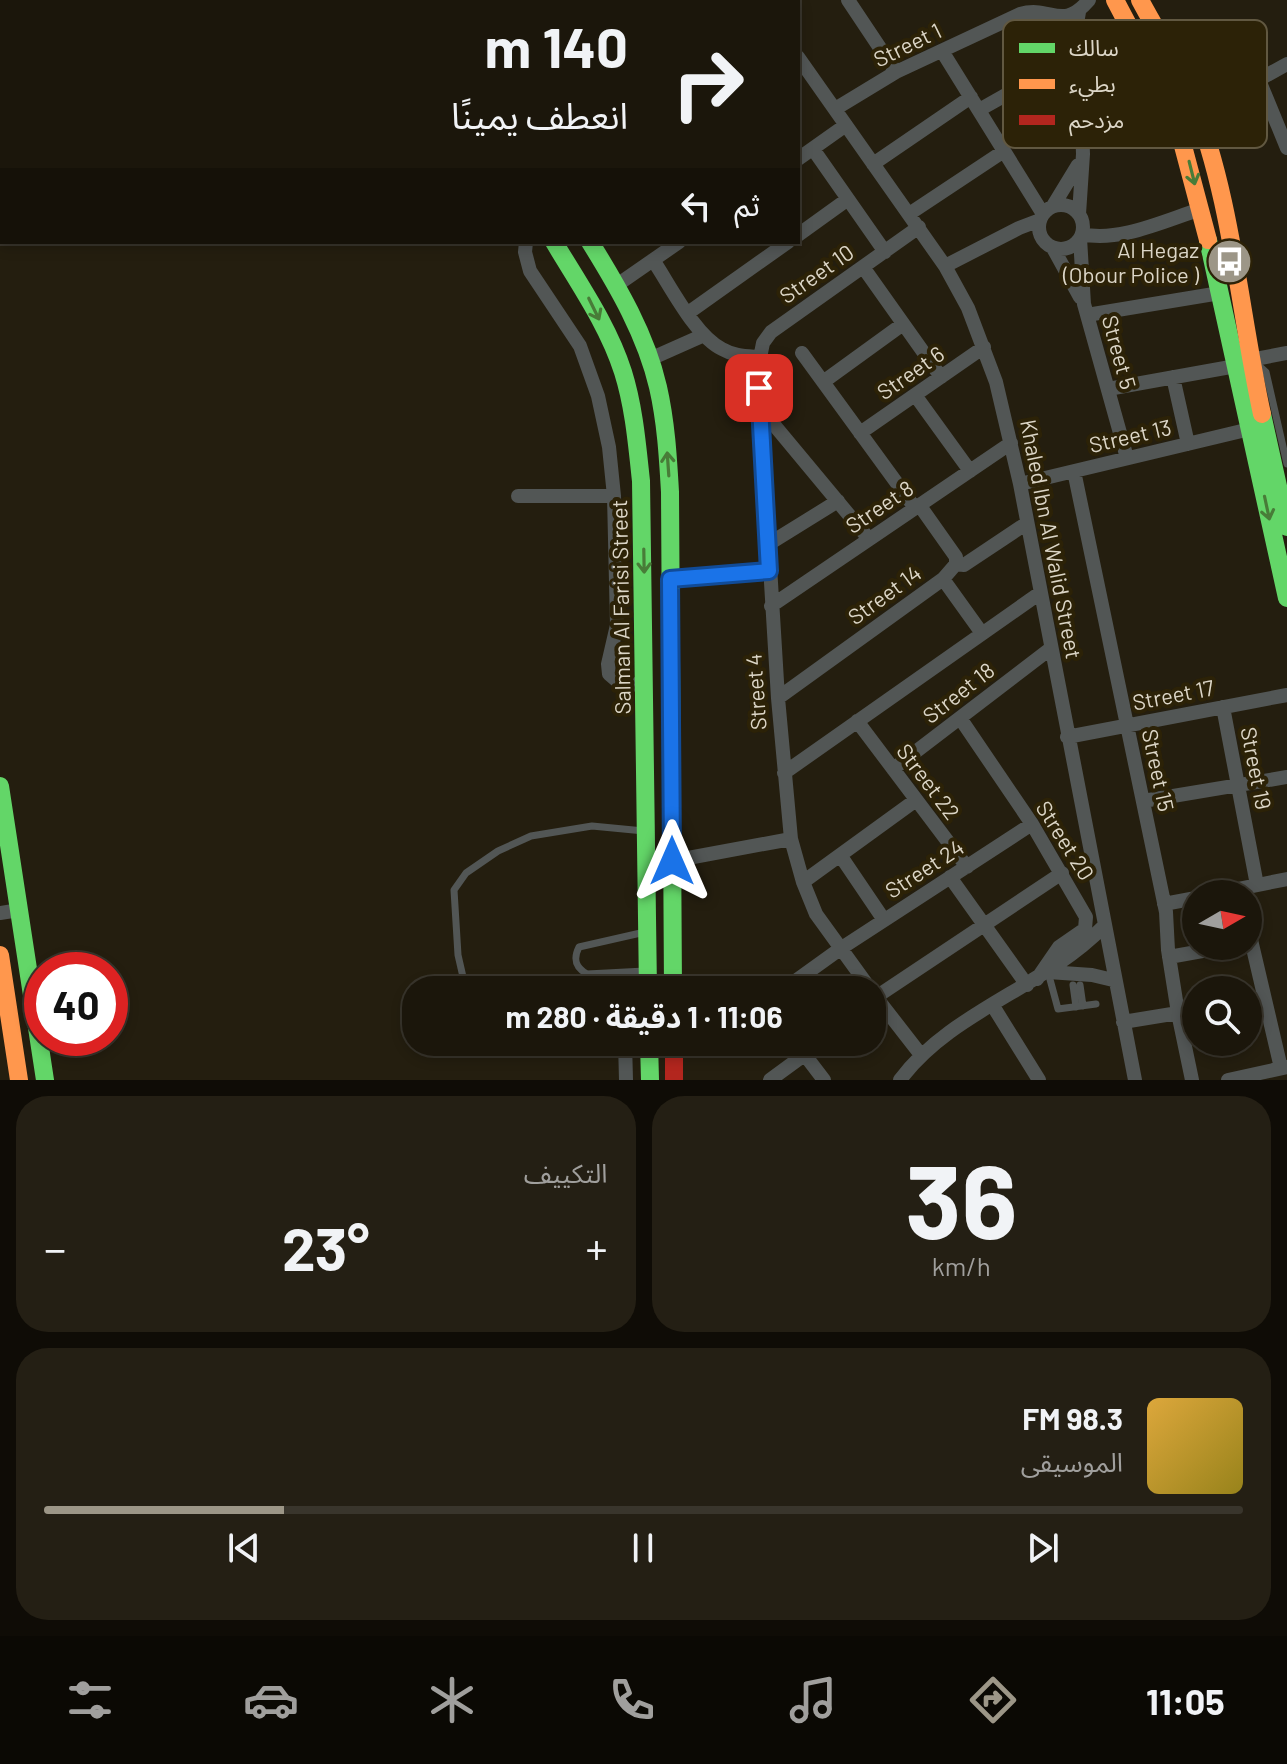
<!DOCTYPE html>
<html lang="ar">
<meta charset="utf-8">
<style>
:root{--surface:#1b160b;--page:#241f14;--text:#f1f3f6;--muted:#a09f9d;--line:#39352c;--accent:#9c9687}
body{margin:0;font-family:Barlow,"Noto Sans Arabic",sans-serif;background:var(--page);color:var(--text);direction:rtl;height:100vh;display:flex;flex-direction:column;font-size:30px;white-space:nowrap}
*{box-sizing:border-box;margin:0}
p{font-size:26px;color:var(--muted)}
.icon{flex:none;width:44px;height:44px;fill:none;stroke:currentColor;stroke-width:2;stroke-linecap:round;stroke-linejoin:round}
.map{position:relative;height:1080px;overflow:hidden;direction:ltr}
.sheet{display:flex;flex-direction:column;gap:16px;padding:16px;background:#0f0c06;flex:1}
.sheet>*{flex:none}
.top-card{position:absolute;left:0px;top:0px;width:800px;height:244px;box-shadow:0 4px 12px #0003,0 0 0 2px var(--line);direction:rtl;background:#1b160b;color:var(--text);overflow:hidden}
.needle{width:52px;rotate:81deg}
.buttons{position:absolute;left:1182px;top:880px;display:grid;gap:16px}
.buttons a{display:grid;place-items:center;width:80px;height:80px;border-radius:50%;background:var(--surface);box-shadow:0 4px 12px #0003,0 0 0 2px var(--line);font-size:40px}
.speed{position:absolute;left:24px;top:952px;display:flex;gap:16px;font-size:40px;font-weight:700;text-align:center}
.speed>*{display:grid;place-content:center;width:104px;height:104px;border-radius:50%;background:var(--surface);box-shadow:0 4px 12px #0003,0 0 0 2px var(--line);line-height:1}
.speed .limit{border:12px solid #d22;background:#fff;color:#111}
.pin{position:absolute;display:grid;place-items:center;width:68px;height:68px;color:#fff;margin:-34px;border-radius:16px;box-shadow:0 4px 12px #0006}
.me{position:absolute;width:88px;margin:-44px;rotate:0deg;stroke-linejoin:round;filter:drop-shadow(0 0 6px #0008)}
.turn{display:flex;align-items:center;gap:28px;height:168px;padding:0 40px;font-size:36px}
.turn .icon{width:104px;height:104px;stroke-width:2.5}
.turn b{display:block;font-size:56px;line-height:68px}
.then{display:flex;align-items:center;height:76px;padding:0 40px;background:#0003;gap:16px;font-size:30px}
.big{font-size:60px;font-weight:700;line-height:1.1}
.sheet .card{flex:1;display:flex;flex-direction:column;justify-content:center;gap:12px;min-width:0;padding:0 28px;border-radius:32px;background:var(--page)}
.sheet .dial{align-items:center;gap:0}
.dial b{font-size:104px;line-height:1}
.song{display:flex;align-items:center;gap:24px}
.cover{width:96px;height:96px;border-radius:12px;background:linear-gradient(135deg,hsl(40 70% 55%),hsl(50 70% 35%))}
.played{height:8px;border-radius:4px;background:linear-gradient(90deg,var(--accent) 20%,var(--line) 20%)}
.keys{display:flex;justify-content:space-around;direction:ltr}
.heat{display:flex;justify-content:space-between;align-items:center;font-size:44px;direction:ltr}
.sheet .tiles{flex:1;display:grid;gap:16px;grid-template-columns:1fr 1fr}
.card:last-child{grid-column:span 2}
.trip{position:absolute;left:402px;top:976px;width:484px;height:80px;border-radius:32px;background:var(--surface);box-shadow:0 4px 12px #0003,0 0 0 2px var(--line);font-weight:700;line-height:80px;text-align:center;direction:rtl}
.menu{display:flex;height:128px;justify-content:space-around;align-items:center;background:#0b0904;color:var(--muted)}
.menu .icon{width:56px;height:56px}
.menu .on{color:var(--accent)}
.menu b{font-size:36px;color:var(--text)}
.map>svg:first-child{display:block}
</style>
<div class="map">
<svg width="1287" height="1080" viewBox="0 0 1287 1080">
<rect width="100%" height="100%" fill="#241e0f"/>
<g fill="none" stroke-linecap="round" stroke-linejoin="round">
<path stroke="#525655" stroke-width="7" d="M1255,362L1266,372L1287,464
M645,971L587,974C575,967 573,959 579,947L645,932
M1048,972L1058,1009L1096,1004
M1073,985L1076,1007
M1080,985L1083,1006
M466,990L458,955L454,890L466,873L498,851L531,836L592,826L644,831"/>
<path stroke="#525655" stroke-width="14" d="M370,0L372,2
M758,0L759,2
M848,0L896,72
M502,2L503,0
M602,2L605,0
M1043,14L1064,57L1076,90
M942,51L1043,214
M798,57L945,266L968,308L996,382L1020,484L1135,1080
M1064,57L1073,46L1079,12
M1180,74L1207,83L1251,81
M1259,80L1287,148
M835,109L896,72L1020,14C1051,5 1062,32 1089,0
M979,110L1066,61
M1201,124L1215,104L1287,64
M813,149L885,252
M798,159L846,125
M873,164L971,97
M1039 227a22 22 0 1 1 44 0a22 22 0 1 1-44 0Z
M1053,206L1078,165
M909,214L1004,151
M1079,214L1083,154L1080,72L1089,56L1129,25
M1082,234C1118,243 1166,220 1201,209
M798,235L848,199
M1080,238L1084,304L1127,458
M526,242L525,252L530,271L580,346L598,396L609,447L614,496L617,625L608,664L609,674L616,680L645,687
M1053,248L1080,297
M653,260C670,285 695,336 722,349C734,356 745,356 758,357
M945,266L1019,228L1040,220
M863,267L941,377
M617,285L679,242
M688,313L788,242
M1087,315L1220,293
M802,353L915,508
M650,359L704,335
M1250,360L1287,353
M1173,377L1188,444
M823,382L903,324
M1108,389L1236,366
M915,395L970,471
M760,408L869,539
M860,433L984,347
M1074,471L1166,912L1168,950L1178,1013L1192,1080
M1020,484L1250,429
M518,496H614
M767,545L838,501
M956,564L964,565L1027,523
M670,579L769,571
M943,579L981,632
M771,606L1011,443
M778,698L943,579L956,564V557L920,506
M1223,707L1257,885
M960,718L1032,824L1086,917L1085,929L1059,947L1037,979
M857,721L967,867
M1067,737L1287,695
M893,769L1050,649
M784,773L1040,593
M1143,801L1287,777
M840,855L884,920
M672,861L791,839
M950,877L1027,985
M803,882L916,800
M1213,894L1287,879
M1164,904L1196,898
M0,913L19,910
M1248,927L1281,1068
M1169,957L1230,946
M1048,972L1092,975L1113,980
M631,990L648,975
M783,990L840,949L1032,824
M871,990L816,914L803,882L791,839L778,698L758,368L763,343L771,332L919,227
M872,992L921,1055
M876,997L1062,873
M993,1006L1039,1080
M1123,1022L1178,1013
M625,1042L626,1080
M795,1042L824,1080
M770,1080L804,1055
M900,1080C950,1012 1043,988 1103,927
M1228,1080L1287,1067"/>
<path stroke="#63d668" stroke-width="18" d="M431,0L433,2
M1208,240L1287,598
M554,242C579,284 608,325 623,372C634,407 637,444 641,481L648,990
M590,242C618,287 646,335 658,387C666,422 668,457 670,492L673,990
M1262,414L1287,527
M0,786L45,1080
M649,1042L650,1080"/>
<path stroke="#ff974d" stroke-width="18" d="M395,0L396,2
M1115,0L1174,112L1208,240
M1140,0C1157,32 1178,64 1192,98C1232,198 1239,309 1262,414
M0,955L19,1080"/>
<path stroke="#b3261e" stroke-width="18" d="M674,1042V1080"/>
</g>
<defs><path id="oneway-shaft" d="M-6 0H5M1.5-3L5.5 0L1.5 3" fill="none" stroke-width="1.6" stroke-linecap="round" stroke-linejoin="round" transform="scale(2)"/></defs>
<g stroke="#487c38">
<use href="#oneway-shaft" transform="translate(1192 173) rotate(76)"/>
<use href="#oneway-shaft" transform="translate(594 309) rotate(64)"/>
<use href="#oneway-shaft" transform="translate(668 464) rotate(-94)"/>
<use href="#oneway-shaft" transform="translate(1267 508) rotate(78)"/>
<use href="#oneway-shaft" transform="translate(644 561) rotate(89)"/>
</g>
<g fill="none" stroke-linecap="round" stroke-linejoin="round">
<defs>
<path id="route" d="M672,861L670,579L769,571L759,388"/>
</defs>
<use href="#route" stroke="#114b97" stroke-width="20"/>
<use href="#route" stroke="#1a73e8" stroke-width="14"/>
</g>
<defs>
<symbol id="bus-disc" viewBox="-11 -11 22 22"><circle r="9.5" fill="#9c9687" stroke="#2c2207"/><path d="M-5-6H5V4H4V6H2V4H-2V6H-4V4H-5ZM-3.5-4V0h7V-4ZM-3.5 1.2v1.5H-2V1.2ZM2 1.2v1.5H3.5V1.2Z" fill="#fff"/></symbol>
</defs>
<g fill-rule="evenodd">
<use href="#bus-disc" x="1204" y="236" width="51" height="51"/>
</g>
<g text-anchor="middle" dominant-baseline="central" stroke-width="8" stroke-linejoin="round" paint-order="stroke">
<g font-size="22" fill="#dcd6c7" stroke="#2c2207">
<text transform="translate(907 44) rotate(-26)">Street 1</text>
<text transform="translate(816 273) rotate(-35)">Street 10</text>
<text transform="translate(1120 352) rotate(75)">Street 5</text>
<text transform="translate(910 372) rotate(-35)">Street 6</text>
<text transform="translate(1130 435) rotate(-13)">Street 13</text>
<text transform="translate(879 506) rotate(-34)">Street 8</text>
<text transform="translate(1052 539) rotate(79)">Khaled Ibn Al Walid Street</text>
<text transform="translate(884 594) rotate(-36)">Street 14</text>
<text transform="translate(620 607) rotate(-91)">Salman Al Farisi Street</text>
<text transform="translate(755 692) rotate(-94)">Street 4</text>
<text transform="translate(958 692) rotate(-38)">Street 18</text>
<text transform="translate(1173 694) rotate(-11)">Street 17</text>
<text transform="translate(1257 768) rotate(79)">Street 19</text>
<text transform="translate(1159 770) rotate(78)">Street 15</text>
<text transform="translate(929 781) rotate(53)">Street 22</text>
<text transform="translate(1066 840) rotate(58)">Street 20</text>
<text transform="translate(924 868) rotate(-33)">Street 24</text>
</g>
<g font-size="22" fill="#dcd6c7" stroke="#2c2207" text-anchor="end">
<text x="1199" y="249">Al Hegaz<tspan x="1199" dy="25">(Obour Police )</tspan></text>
</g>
</g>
<rect x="1003" y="20" width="264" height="128" rx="12" fill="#2c2207" stroke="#615841" stroke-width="2"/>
<rect x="1019" y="43" width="36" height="10" fill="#63d668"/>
<rect x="1019" y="79" width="36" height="10" fill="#ff974d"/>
<rect x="1019" y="115" width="36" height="10" fill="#b3261e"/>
<g font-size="22" fill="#dcd6c7">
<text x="1069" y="56">سالك</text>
<text x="1069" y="92">بطيء</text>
<text x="1069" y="128">مزدحم</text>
</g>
</svg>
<div class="buttons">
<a><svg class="needle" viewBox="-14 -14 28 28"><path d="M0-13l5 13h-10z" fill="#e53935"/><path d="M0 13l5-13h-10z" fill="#a09f9d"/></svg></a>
<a><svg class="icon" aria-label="search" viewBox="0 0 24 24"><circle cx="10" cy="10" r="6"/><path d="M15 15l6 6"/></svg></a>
</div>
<div class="speed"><div class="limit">40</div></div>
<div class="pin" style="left:759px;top:388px;background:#d93025"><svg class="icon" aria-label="arrive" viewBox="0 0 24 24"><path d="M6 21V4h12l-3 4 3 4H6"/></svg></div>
<svg class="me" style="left:672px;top:861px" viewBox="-20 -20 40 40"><path d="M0-17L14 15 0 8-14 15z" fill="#1a73e8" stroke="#fff" stroke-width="4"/></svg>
<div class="trip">11:06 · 1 دقيقة · 280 m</div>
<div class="top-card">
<div class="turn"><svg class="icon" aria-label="right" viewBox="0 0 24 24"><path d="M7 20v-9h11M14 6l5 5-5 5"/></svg><div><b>140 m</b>انعطف يمينًا</div></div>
<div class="then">ثم<svg class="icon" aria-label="left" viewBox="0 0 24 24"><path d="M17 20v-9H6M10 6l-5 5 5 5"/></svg></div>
</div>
</div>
<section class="sheet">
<div class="tiles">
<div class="card dial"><b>36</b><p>km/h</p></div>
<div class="card"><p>التكييف</p>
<div class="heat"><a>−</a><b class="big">23°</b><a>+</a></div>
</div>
<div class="card">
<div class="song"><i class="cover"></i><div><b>98.3 FM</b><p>الموسيقى</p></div></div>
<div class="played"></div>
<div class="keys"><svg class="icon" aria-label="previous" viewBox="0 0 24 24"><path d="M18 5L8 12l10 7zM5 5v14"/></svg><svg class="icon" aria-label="pause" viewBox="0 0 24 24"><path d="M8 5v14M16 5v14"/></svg><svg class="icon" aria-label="next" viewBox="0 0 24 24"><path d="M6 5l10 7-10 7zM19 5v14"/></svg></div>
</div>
</div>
</section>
<nav class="menu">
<b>11:05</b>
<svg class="icon on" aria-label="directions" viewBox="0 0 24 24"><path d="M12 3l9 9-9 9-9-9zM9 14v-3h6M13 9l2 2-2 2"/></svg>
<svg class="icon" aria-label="music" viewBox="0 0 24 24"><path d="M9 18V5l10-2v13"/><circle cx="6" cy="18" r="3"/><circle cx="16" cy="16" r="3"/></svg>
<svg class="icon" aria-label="phone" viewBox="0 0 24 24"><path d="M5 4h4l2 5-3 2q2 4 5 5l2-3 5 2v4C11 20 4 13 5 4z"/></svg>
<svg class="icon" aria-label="climate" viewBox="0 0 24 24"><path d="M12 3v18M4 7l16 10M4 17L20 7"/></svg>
<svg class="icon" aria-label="car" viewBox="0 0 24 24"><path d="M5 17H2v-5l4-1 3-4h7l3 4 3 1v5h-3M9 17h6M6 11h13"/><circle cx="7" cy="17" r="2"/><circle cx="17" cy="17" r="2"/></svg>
<svg class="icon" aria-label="filters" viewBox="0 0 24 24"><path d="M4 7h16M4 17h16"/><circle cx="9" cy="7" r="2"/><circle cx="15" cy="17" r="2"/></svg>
</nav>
